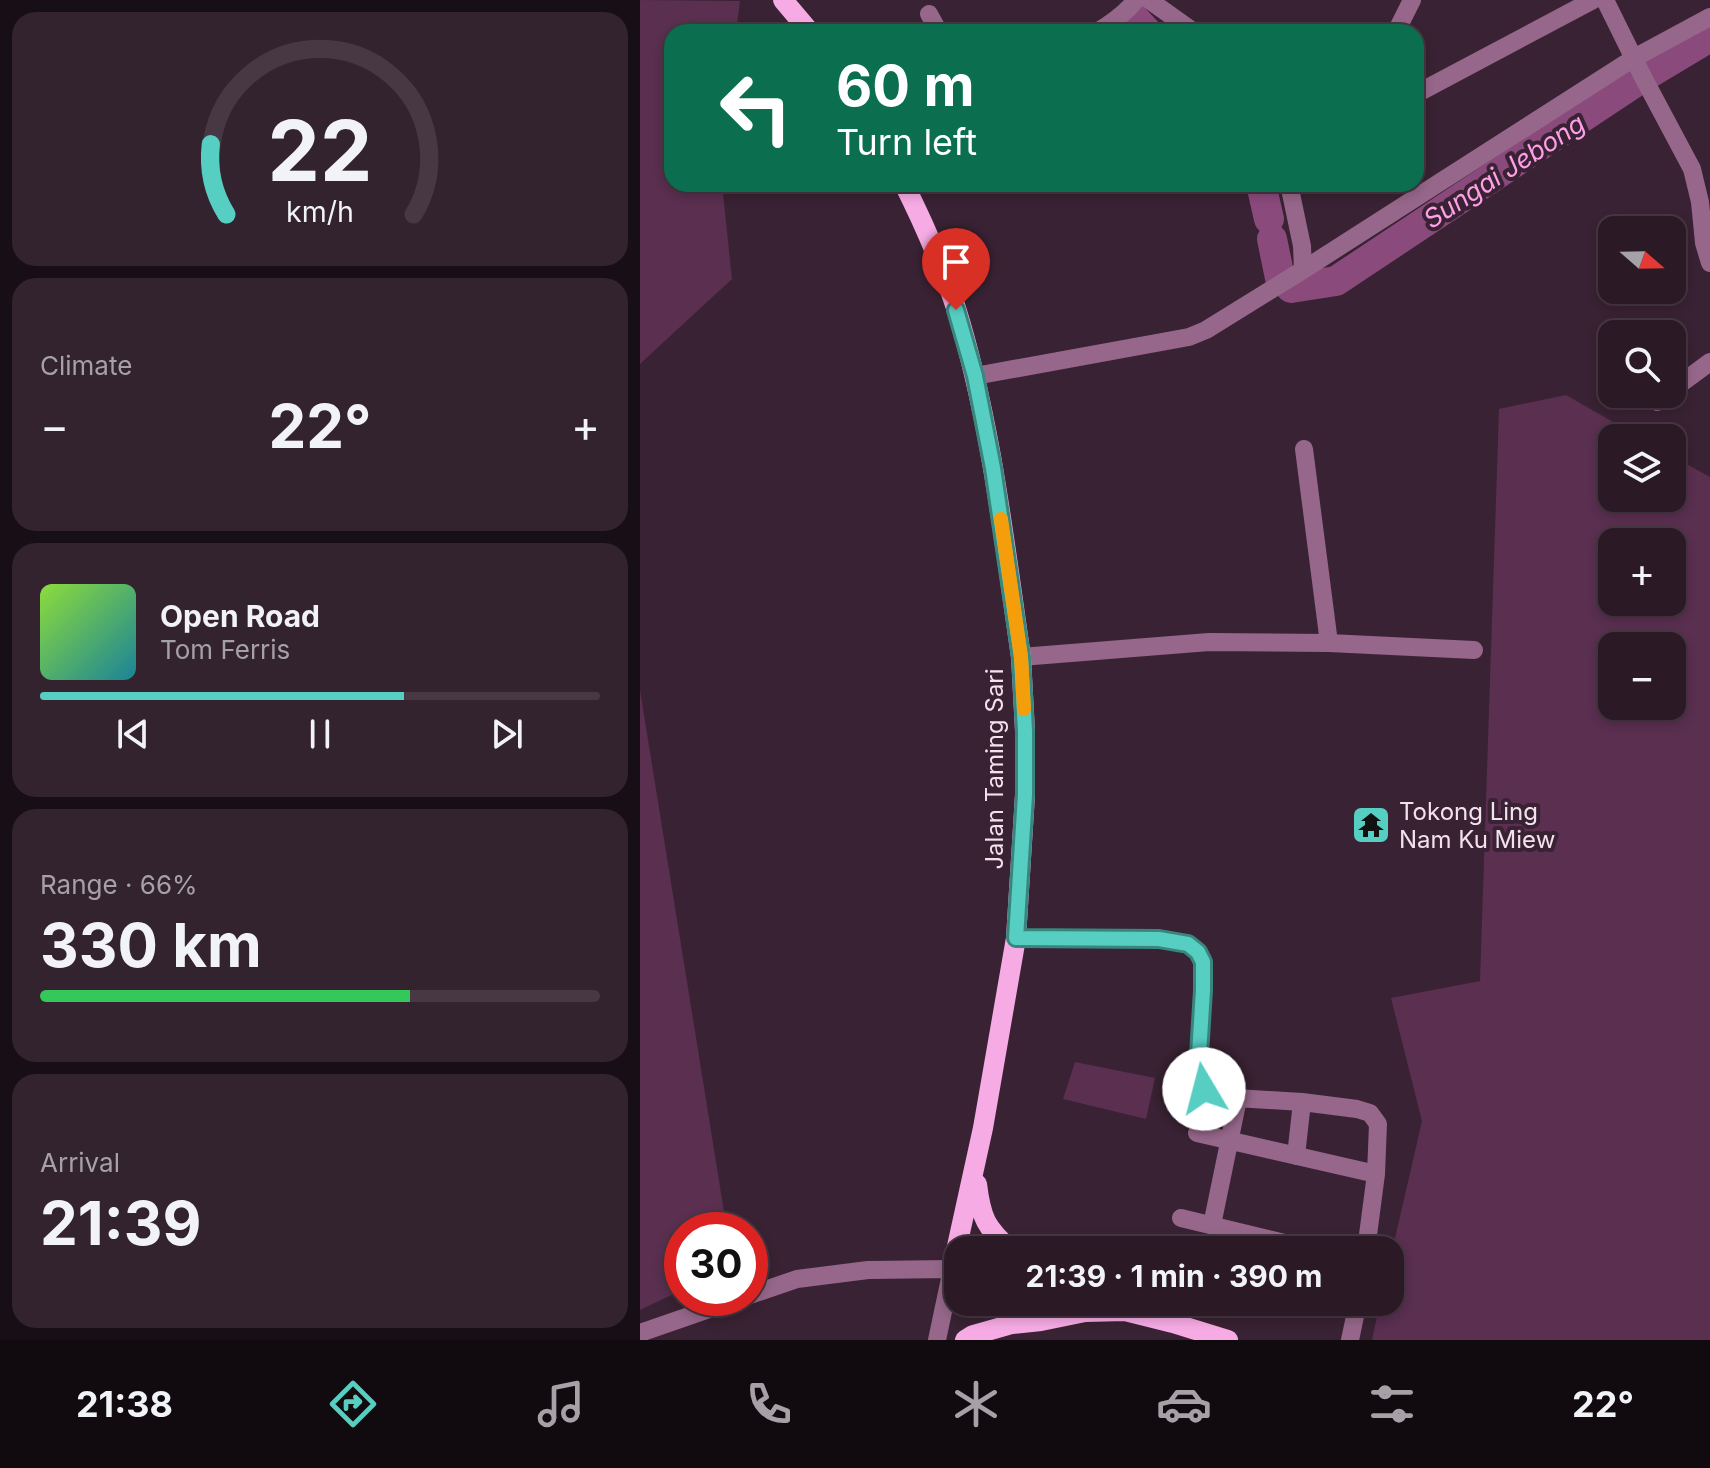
<!DOCTYPE html>
<meta charset="utf-8">
<style>
:root{--surface:#2b1a26;--page:#33232e;--text:#f1f3f6;--muted:#a6a1a7;--line:#473843;--accent:#57cec2}
body{margin:0;font-family:Inter,sans-serif;background:var(--page);color:var(--text);height:100vh;display:flex;flex-direction:column;font-size:30px;white-space:nowrap}
*{box-sizing:border-box;margin:0}
p{font-size:26px;color:var(--muted)}
.icon{flex:none;width:44px;height:44px;fill:none;stroke:currentColor;stroke-width:2;stroke-linecap:round;stroke-linejoin:round}
.map{position:relative;flex:1;overflow:hidden}
.drawer{display:flex;flex-direction:column;gap:12px;padding:12px;background:#180e15;width:640px}
.drawer>*{flex:none}
.guide{position:absolute;left:24px;top:24px;width:760px;height:168px;border-radius:24px;box-shadow:0 4px 12px #0003,0 0 0 2px var(--line);background:#0b6e4f;color:#fff;overflow:hidden}
.needle{width:52px;rotate:110deg}
.tools{position:absolute;left:958px;top:216px;display:grid;gap:16px}
.tools a{display:grid;place-items:center;width:88px;height:88px;border-radius:16px;background:var(--surface);box-shadow:0 4px 12px #0003,0 0 0 2px var(--line);font-size:40px}
.speed{position:absolute;left:24px;top:1212px;display:flex;gap:16px;font-size:40px;font-weight:700;text-align:center}
.speed>*{display:grid;place-content:center;width:104px;height:104px;border-radius:50%;background:var(--surface);box-shadow:0 4px 12px #0003,0 0 0 2px var(--line);line-height:1}
.speed .limit{border:12px solid #d22;background:#fff;color:#111}
.pin{position:absolute;display:grid;place-items:center;width:68px;height:68px;color:#fff;margin:-82px -34px;border-radius:50% 50% 50% 0;rotate:-45deg;box-shadow:0 0 8px #0007}
.pin .icon{rotate:45deg}
.me{position:absolute;width:88px;margin:-44px;rotate:352deg;stroke-linejoin:round;filter:drop-shadow(0 0 6px #0008)}
.turn{display:flex;align-items:center;gap:28px;height:168px;padding:0 40px;font-size:36px}
.turn .icon{width:104px;height:104px;stroke-width:2.5}
.turn b{display:block;font-size:56px;line-height:68px}
.big{font-size:60px;font-weight:700;line-height:1.1}
.drawer .tile{flex:1;display:flex;flex-direction:column;justify-content:center;gap:12px;min-width:0;padding:0 28px;border-radius:24px;background:var(--page)}
.drawer .dial{align-items:center;gap:0}
.dial svg{height:208px;overflow:visible;fill:none;stroke:var(--line);stroke-width:7;stroke-linecap:round;text-anchor:middle}
.dial text{fill:var(--text);stroke:none}
.song{display:flex;align-items:center;gap:24px}
.cover{width:96px;height:96px;border-radius:12px;background:linear-gradient(135deg,hsl(90 70% 55%),hsl(190 70% 35%))}
.played{height:8px;border-radius:4px;background:linear-gradient(90deg,var(--accent) 65%,var(--line) 65%)}
.keys{display:flex;justify-content:space-around;direction:ltr}
.heat{display:flex;justify-content:space-between;align-items:center;font-size:44px;direction:ltr}
.charge{height:12px;border-radius:6px;background:linear-gradient(90deg,#34c759 66%,var(--line) 0)}
.trip{position:absolute;left:304px;top:1236px;width:460px;height:80px;border-radius:24px;background:var(--surface);box-shadow:0 4px 12px #0003,0 0 0 2px var(--line);font-weight:700;line-height:80px;text-align:center}
.dock{display:flex;height:128px;justify-content:space-around;align-items:center;background:#110a0f;color:var(--muted)}
.dock .icon{width:56px;height:56px}
.dock .on{color:var(--accent)}
.dock b{font-size:36px;color:var(--text)}
main{display:flex;flex:1;min-height:0}
.map>svg:first-child{display:block}
</style>
<main>
<section class="drawer">
<div class="tile dial"><svg viewBox="0 0 100 80">
<path d="M14 69A42 42 0 1 1 86 69"/>
<path d="M14 69A42 42 0 0 1 8 42" stroke="#57cec2"/>
<text x="50" y="56" font-size="32" font-weight="700">22</text>
<text x="50" y="72" font-size="11">km/h</text>
</svg></div>
<div class="tile"><p>Climate</p>
<div class="heat"><a>−</a><b class="big">22°</b><a>+</a></div>
</div>
<div class="tile">
<div class="song"><i class="cover"></i><div><b>Open Road</b><p>Tom Ferris</p></div></div>
<div class="played"></div>
<div class="keys"><svg class="icon" aria-label="previous" viewBox="0 0 24 24"><path d="M18 5L8 12l10 7zM5 5v14"/></svg><svg class="icon" aria-label="pause" viewBox="0 0 24 24"><path d="M8 5v14M16 5v14"/></svg><svg class="icon" aria-label="next" viewBox="0 0 24 24"><path d="M6 5l10 7-10 7zM19 5v14"/></svg></div>
</div>
<div class="tile"><p>Range · 66%</p><b class="big">330 km</b><div class="charge"></div></div>
<div class="tile"><p>Arrival</p><b class="big">21:39</b></div>
</section>
<div class="map">
<svg width="1070" height="1340" viewBox="0 0 1070 1340">
<rect width="100%" height="100%" fill="#392233"/>
<path fill="#5a2f50" fill-rule="evenodd" d="M0,0L100,1L96,32H32V184H82L92,279L0,364Z
M926,395L1001,438H972V498H1032V456L1070,477V1340H732L740,1302H750V1260L782,1121L751,998L840,981L859,409ZM972,542H1032V602H972ZM972,646H1032V706H972Z
M0,690L87,1230H42V1290L0,1310Z
M435,1062L515,1078L506,1119L423,1099Z"/>
<g fill="none" stroke-linecap="round" stroke-linejoin="round">
<path stroke="#8b4a7c" stroke-width="30" d="M492,16L507,32
M621,184L629,219
M632,239L640,278
M651,288L696,281L1003,77L1070,37"/>
<path stroke="#96678a" stroke-width="18" d="M509,0L554,32
M965,0L1003,77L1052,169L1060,202L1064,243L1070,263
M289,14L299,32
M457,32C472,23 485,14 496,0
M756,32L772,0
M776,94L953,0
M649,184L662,246L663,270
M335,376L549,337L566,330L663,270L994,58L1070,17
M1032,390L1070,362
M1017,402L1027,394
M664,449L689,643
M381,657L569,642L689,643L834,650
M376,938L519,939L548,944L558,952L563,962V990L558,1071L564,1089L580,1097L662,1102L717,1109L730,1113L738,1124L736,1174L726,1250
M557,1133L736,1174
M656,1156L662,1102
M541,1218L674,1250
M572,1225L598,1099
M110,1295L157,1279L228,1270L312,1269L297,1340
M0,1333L101,1298
M710,1340L718,1302"/>
<path stroke="#f7abe4" stroke-width="20" d="M143,0L170,32
M264,184C284,224 302,265 316,308C351,421 364,540 381,657L385,731V795L376,938L343,1128L312,1269L318,1270
M337,1184C341,1218 346,1228 371,1250
M473,1308L533,1323L588,1340
M325,1340L333,1335L372,1324L401,1321L445,1312L486,1311"/>
</g>
<g fill="none" stroke-linecap="round" stroke-linejoin="round">
<defs>
<path id="route" d="M316,310L335,376L353,468L381,657L385,731V795L376,938L519,939L548,944L558,952L563,962V990L558,1071L564,1089"/>
</defs>
<use href="#route" stroke="#39867e" stroke-width="20"/>
<use href="#route" stroke="#57cec2" stroke-width="14"/>
<path stroke="#f59e0b" stroke-width="14" d="M361,519L381,657L384,709"/>
</g>
<defs>
<symbol id="temple-square" viewBox="-11 -11 22 22"><rect x="-9" y="-9" width="18" height="18" rx="4" fill="#57cec2" stroke="#392233"/><path d="M0-6L5-2H3V0L6.5 2.5H4V6H1.5V3h-3V6H-4V2.5H-6.5L-3 0V-2H-5Z" fill="#111"/></symbol>
</defs>
<g fill-rule="evenodd">
<use href="#temple-square" x="709" y="803" width="44" height="44"/>
</g>
<g text-anchor="middle" dominant-baseline="central" stroke-width="8" stroke-linejoin="round" paint-order="stroke">
<g font-size="24" fill="#f2e2ee" stroke="#392233">
<text transform="translate(354 769) rotate(-90)">Jalan Taming Sari</text>
</g>
<g font-size="24" fill="#f2e2ee" stroke="#392233" text-anchor="start">
<text x="759" y="811">Tokong Ling<tspan x="759" dy="28">Nam Ku Miew</tspan></text>
</g>
<g font-size="26" font-style="italic" fill="#fda0e7" stroke="#392233">
<text transform="translate(864 171) rotate(-33)">Sungai Jebong</text>
</g>
</g>
</svg>
<div class="tools">
<a><svg class="needle" viewBox="-14 -14 28 28"><path d="M0-13l5 13h-10z" fill="#e53935"/><path d="M0 13l5-13h-10z" fill="#a6a1a7"/></svg></a>
<a><svg class="icon" aria-label="search" viewBox="0 0 24 24"><circle cx="10" cy="10" r="6"/><path d="M15 15l6 6"/></svg></a>
<a><svg class="icon" aria-label="layers" viewBox="0 0 24 24"><path d="M12 4l9 5-9 5-9-5zM3 14l9 5 9-5"/></svg></a>
<a>+</a>
<a>−</a>
</div>
<div class="speed"><div class="limit">30</div></div>
<div class="pin" style="left:316px;top:310px;background:#d93025"><svg class="icon" aria-label="arrive" viewBox="0 0 24 24"><path d="M6 21V4h12l-3 4 3 4H6"/></svg></div>
<svg class="me" style="left:564px;top:1089px" viewBox="-20 -20 40 40"><circle r="19" fill="#fff"/><path d="M0-13L10 11 0 6-10 11z" fill="#57cec2"/></svg>
<div class="trip">21:39 · 1 min · 390 m</div>
<div class="guide">
<div class="turn"><svg class="icon" aria-label="left" viewBox="0 0 24 24"><path d="M17 20v-9H6M10 6l-5 5 5 5"/></svg><div><b>60 m</b>Turn left</div></div>
</div>
</div>
</main>
<nav class="dock">
<b>21:38</b>
<svg class="icon on" aria-label="directions" viewBox="0 0 24 24"><path d="M12 3l9 9-9 9-9-9zM9 14v-3h6M13 9l2 2-2 2"/></svg>
<svg class="icon" aria-label="music" viewBox="0 0 24 24"><path d="M9 18V5l10-2v13"/><circle cx="6" cy="18" r="3"/><circle cx="16" cy="16" r="3"/></svg>
<svg class="icon" aria-label="phone" viewBox="0 0 24 24"><path d="M5 4h4l2 5-3 2q2 4 5 5l2-3 5 2v4C11 20 4 13 5 4z"/></svg>
<svg class="icon" aria-label="climate" viewBox="0 0 24 24"><path d="M12 3v18M4 7l16 10M4 17L20 7"/></svg>
<svg class="icon" aria-label="car" viewBox="0 0 24 24"><path d="M5 17H2v-5l4-1 3-4h7l3 4 3 1v5h-3M9 17h6M6 11h13"/><circle cx="7" cy="17" r="2"/><circle cx="17" cy="17" r="2"/></svg>
<svg class="icon" aria-label="filters" viewBox="0 0 24 24"><path d="M4 7h16M4 17h16"/><circle cx="9" cy="7" r="2"/><circle cx="15" cy="17" r="2"/></svg>
<b>22°</b>
</nav>
